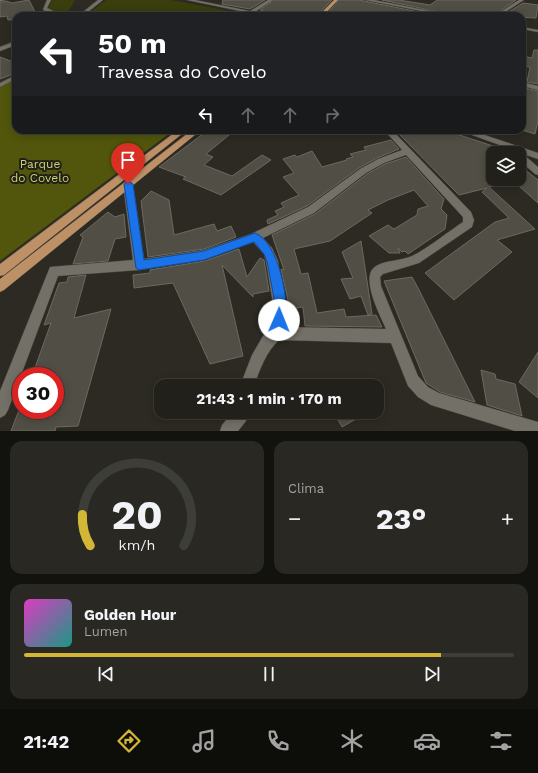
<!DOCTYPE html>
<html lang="pt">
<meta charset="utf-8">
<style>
:root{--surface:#21201a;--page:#292823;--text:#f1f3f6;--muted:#a2a3a2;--line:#3e3e39;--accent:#d3b635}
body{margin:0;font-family:"Work Sans",sans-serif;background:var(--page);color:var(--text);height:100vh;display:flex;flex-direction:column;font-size:15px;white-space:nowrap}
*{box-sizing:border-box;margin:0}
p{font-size:13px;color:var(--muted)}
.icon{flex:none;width:22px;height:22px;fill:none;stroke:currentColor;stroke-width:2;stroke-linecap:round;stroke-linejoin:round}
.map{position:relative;height:431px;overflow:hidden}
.side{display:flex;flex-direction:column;gap:10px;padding:10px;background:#12120e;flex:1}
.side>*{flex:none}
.top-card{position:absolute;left:12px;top:12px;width:514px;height:122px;border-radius:12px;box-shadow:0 2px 10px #0003,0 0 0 1px var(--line);background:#202124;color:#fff;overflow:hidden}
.buttons{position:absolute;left:486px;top:146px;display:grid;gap:8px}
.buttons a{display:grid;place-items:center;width:40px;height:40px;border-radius:8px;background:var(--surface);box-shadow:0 2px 10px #0003,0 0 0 1px var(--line);font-size:20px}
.speed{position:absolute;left:12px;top:367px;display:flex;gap:8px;font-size:20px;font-weight:700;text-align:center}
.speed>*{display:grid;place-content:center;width:52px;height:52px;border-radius:50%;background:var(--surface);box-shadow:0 2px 10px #0003,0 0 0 1px var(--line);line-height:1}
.speed .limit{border:6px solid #d22;background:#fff;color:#111}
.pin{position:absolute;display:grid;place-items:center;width:34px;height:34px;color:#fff;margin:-41px -17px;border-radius:50% 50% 50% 0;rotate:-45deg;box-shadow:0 0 4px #0007}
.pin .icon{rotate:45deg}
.me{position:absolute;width:44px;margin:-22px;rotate:1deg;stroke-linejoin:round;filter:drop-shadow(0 0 3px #0008)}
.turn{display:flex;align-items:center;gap:14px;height:84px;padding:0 20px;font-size:18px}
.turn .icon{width:52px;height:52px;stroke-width:2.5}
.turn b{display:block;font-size:28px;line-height:34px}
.lanes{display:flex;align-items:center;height:38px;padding:0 20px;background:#0003;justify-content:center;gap:20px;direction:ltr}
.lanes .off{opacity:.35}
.big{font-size:30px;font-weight:700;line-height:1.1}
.side .tile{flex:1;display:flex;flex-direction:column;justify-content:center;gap:6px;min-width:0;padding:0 14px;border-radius:12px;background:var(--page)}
.side .dial{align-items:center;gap:0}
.dial svg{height:104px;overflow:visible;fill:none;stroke:var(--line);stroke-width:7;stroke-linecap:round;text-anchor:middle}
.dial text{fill:var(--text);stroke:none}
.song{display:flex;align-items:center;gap:12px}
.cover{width:48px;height:48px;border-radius:6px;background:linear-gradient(135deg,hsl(310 70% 55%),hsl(170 70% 35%))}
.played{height:4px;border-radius:2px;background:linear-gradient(90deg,var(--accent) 85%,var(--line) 85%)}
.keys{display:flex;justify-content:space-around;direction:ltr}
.heat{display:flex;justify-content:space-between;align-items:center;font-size:22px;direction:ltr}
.side .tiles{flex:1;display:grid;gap:10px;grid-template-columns:1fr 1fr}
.tile:last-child{grid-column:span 2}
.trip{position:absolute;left:154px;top:379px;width:230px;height:40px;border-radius:12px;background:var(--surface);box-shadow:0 2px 10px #0003,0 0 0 1px var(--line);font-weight:700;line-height:40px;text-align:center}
.menu{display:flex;height:64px;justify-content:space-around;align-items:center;background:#0d0d0a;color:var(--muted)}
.menu .icon{width:28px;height:28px}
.menu .active{color:var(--accent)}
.menu b{font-size:18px;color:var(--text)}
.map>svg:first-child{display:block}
</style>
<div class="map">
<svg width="538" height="431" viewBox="0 0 538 431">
<rect width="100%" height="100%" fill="#2c2a22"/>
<path fill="#3a3d0c" d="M52,0H75L68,12H59L48,9Z
M106,0H171L256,16H85Z"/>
<path fill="#51560c" d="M16,79V130H174L0,261V87Z"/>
<path fill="#514e45" stroke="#6c6a60" d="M29,0L37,16H16V19L8,20L7,16L0,17V3L6,1L12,3Z
M223,0H265L250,9L222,4Z
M274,0H332L316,16H282L260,10Z
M339,0H359L439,16H325Z
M382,0H399L430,5L437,0H516L493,16H457Z
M523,3L538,5L536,18L502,16Z
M534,50H538V84L527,82L530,67L522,66V56L532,58Z
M0,57L16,63V73L0,79Z
M525,88L538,91V121L535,134L522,130V90L524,91Z
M208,130H235L206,154L213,157L204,165L232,176L262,155L271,160L221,195L183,179L186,177L159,167Z
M395,130H444L493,146V186L489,187L535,229L497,240L512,252L454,300L425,273L495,222L509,218L482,192L487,188L459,195Z
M391,140L399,149L377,158L359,168L307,206L268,224L267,220L278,215L275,211L284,207L281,203L299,195L283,177L294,173L283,159L295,155L297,157L312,151L322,167L347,160L346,159L353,157L350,154L366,150L364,147Z
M406,157L444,199L441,209L447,215L445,229L408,254L405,251L402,252L398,248L400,253H389L369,236L388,225L394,229L417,215L418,209L428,206L414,190L388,200L368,210L372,213L330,241L294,249L301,274L308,273L317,313L344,309L346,317L376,315L382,327L305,326L303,307L290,309L281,269L284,270L272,235L315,214L367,174L385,164Z
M519,165L538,180V203L511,179H519Z
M151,191L169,200L174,235L214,224L217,231L231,226L236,237L204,249L148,257L141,201Z
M108,212L115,217L124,214L126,237L115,239L108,261L73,264L83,237L80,235Z
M361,241L372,314L368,315L361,296L350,299L341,279L353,278L342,252Z
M239,249L247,277L260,258L264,260L269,291L253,294V297L222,265L243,356L210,364L173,283L134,288L133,275L150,273V270L205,261Z
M86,275L74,318L111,309L78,426L56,427L55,431H11L19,410H55V376H32L51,323L44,325L59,283L67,282L68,277Z
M412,277L417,286L475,402L440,392L426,383L384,281Z
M538,352V398L519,382Z
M481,370L495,374L496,379L515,384L522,416L487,405Z
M334,412H368L342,427Z"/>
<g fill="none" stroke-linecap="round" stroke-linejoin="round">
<defs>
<path id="minor" d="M0,0H5L0,2Z
M47,0H51L47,8L64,16H58L43,10Z
M98,0H103L83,16H78Z
M187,0H195L250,11L268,0H273L255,12L273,16H264Z
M365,0H374L456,16H447Z
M519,0H524L499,16H494Z
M522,27L538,30V32L522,29Z
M16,41V45L0,51V47Z
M16,75V79L0,87V83Z
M522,82L538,86V90L522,86Z
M384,130H392L471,212L474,220L472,227L419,263L383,274L380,277L381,286L418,376L428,387L439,393L538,422V431H515L431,405L418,397L408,386L391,343L279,340C266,352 260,369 254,386H240L252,355L263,336L270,330L274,310L266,261L264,254L253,242L204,260L139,270L58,276L8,410L5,415L0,418V391L50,267L133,260L123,184L125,182H131L133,184L144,259L204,250L251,234L308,207L360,169L378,159L402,150ZM406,155L463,217V222C449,231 427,249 412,256C401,261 386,260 376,266C359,276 380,315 386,329L284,327L286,310L278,261L272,248L263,238L314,213L366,173L384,163Z
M458,130H470L538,153V159L523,154L538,167V175L535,174L519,160V153H516L519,152Z
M233,412H249L246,421L238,431H220L222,425Z"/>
<path id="major" d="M334,0H338L323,16H318Z
M178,130H187L4,275L0,276V264Z
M192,130H201L4,290L0,292V279Z"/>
</defs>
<use href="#minor" stroke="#47453e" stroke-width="1"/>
<use href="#major" stroke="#47453e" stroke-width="1"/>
<use href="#minor" fill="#737067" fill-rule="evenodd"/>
<use href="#major" fill="#bd9066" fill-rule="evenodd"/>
</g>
<path fill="#1a73e8" stroke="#114b97" d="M128,181L133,184L144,260L204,251L255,233C278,241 292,305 283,324L279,326L275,324L273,320L274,298L267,261L264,254L254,242L204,260L139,270L136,268L124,184Z"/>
<g text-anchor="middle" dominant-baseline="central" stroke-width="4" stroke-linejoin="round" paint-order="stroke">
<g font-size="12" fill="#c9d372" stroke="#222018">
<text x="40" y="164">Parque<tspan x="40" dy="14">do Covelo</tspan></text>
</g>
</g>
</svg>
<div class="buttons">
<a><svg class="icon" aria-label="layers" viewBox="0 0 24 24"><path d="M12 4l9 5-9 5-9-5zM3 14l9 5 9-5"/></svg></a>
</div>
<div class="speed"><div class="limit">30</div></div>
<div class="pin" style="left:128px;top:184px;background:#d93025"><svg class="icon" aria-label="arrive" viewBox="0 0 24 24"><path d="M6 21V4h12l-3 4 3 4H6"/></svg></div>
<svg class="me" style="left:279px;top:320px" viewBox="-20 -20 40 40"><circle r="19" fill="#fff"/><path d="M0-13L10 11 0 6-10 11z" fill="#1a73e8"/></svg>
<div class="trip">21:43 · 1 min · 170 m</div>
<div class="top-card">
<div class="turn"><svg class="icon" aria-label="left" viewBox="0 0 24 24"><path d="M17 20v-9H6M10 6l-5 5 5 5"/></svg><div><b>50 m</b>Travessa do Covelo</div></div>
<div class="lanes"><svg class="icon" aria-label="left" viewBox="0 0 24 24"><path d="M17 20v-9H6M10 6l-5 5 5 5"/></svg><svg class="icon off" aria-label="ahead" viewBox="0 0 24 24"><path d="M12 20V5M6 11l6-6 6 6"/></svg><svg class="icon off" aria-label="ahead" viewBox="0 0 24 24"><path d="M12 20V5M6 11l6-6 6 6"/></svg><svg class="icon off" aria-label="right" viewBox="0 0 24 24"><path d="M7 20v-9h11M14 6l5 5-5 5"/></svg></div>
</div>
</div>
<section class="side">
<div class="tiles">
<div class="tile dial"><svg viewBox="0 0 100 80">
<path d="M14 69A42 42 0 1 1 86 69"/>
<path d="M14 69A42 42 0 0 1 8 45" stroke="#d3b635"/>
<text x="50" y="56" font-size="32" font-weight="700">20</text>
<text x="50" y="72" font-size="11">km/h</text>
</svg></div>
<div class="tile"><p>Clima</p>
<div class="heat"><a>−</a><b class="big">23°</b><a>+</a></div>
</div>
<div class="tile">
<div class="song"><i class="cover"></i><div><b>Golden Hour</b><p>Lumen</p></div></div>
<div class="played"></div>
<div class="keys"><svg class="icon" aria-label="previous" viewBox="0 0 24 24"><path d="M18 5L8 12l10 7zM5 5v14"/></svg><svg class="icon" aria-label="pause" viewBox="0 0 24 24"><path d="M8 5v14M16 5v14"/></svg><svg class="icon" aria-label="next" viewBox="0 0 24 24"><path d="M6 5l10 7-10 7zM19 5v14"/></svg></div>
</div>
</div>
</section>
<nav class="menu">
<b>21:42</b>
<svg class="icon active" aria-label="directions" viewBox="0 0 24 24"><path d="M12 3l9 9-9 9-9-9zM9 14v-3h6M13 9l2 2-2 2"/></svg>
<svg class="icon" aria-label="music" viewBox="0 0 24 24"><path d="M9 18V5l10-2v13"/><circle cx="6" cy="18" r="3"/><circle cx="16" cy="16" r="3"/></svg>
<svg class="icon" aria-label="phone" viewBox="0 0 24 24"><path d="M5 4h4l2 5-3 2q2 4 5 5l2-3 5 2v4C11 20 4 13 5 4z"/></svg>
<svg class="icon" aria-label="climate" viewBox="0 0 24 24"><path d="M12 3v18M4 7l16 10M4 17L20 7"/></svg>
<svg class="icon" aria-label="car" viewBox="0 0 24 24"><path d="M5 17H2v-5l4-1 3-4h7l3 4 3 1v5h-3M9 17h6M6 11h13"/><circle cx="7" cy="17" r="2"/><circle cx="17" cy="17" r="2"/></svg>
<svg class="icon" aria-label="filters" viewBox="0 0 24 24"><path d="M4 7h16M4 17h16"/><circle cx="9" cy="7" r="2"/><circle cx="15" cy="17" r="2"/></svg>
</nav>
